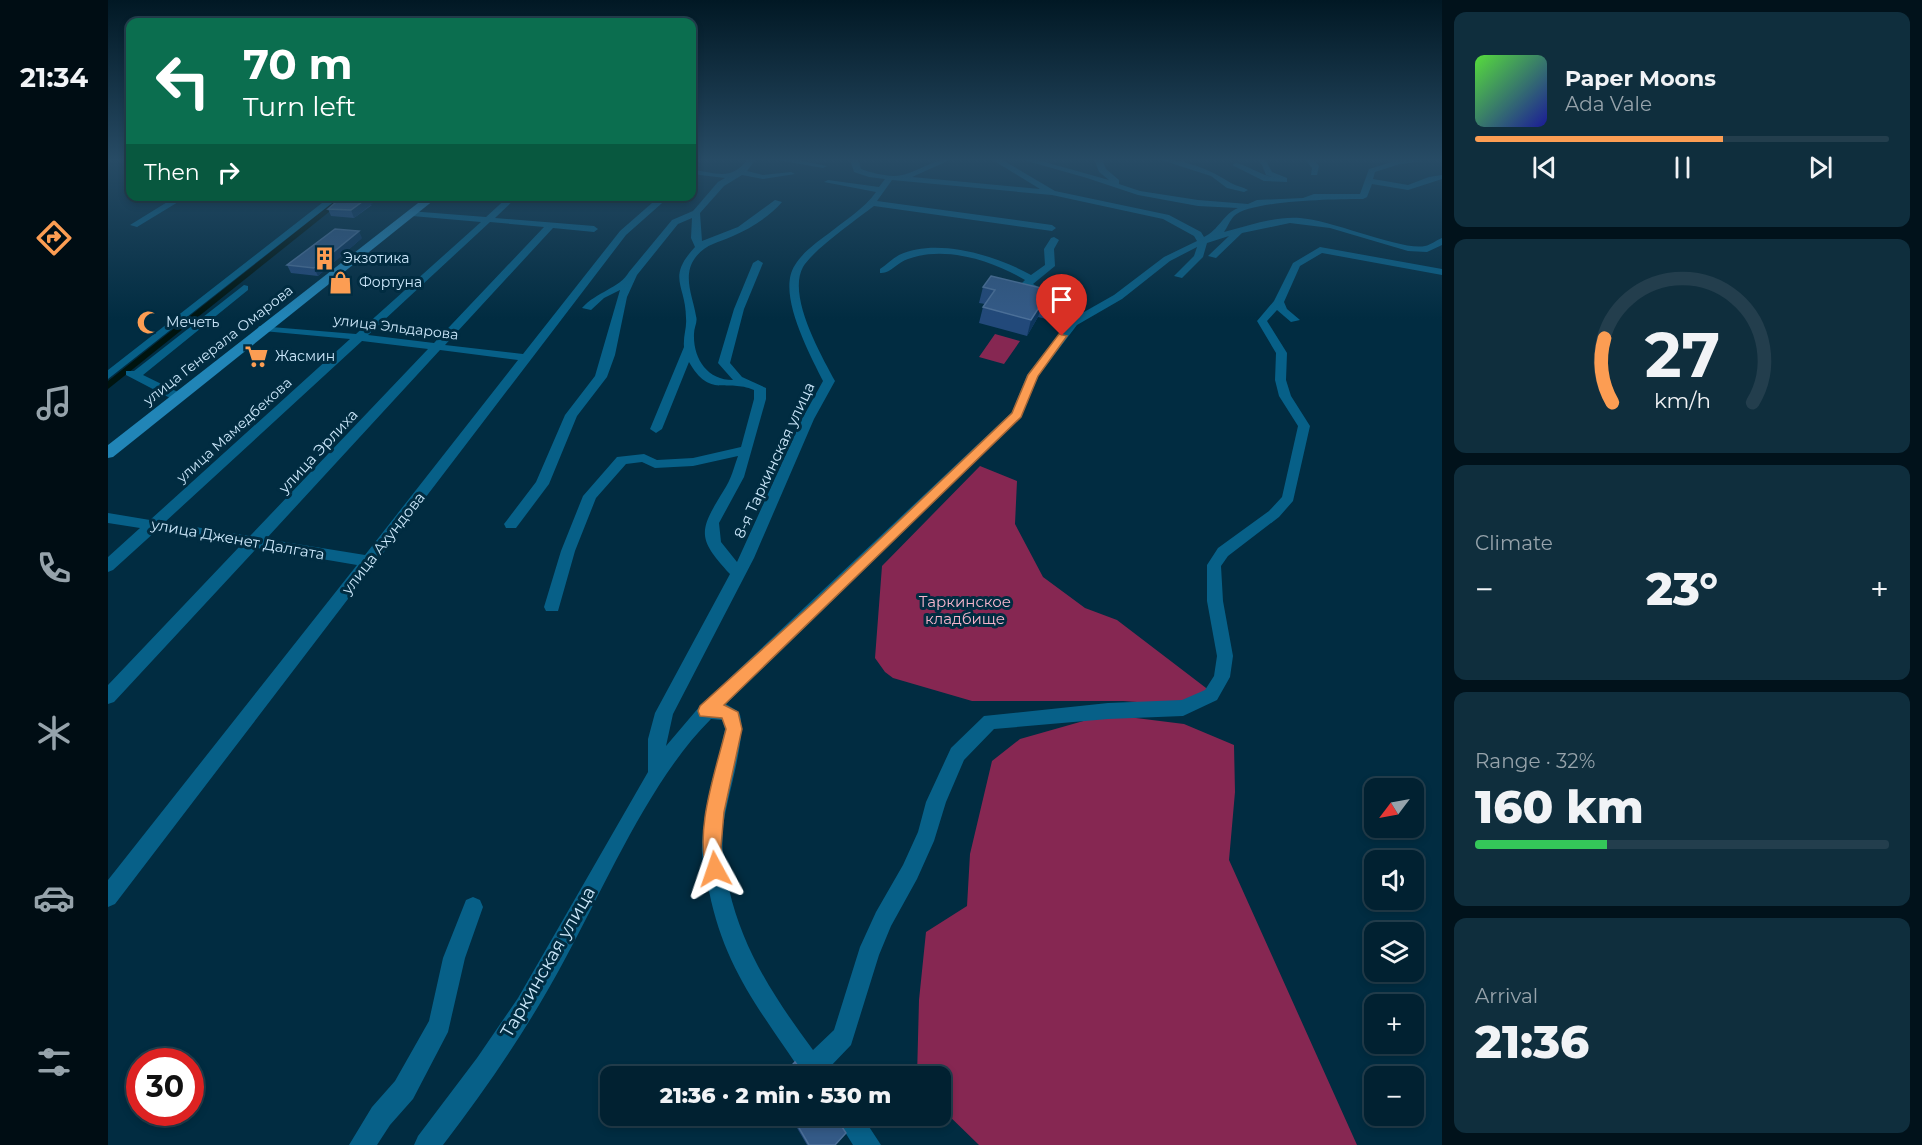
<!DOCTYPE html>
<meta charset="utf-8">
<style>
:root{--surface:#012131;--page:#0f2e3d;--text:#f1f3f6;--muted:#96a3ab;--line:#233e4d;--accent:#fc9d53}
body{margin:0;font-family:Montserrat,sans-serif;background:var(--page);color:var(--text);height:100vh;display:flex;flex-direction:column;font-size:22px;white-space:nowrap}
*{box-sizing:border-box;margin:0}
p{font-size:20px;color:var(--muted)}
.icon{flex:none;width:33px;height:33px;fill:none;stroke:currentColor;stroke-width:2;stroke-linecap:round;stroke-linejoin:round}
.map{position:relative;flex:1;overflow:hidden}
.side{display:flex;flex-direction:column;gap:12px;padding:12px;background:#01121b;width:480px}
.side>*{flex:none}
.top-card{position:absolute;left:18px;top:18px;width:570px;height:183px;border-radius:12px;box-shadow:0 3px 9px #0003,0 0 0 2px var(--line);background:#0b6e4f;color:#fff;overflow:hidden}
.needle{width:39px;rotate:238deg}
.controls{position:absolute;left:1256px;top:778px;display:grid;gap:12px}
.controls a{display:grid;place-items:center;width:60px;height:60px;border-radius:12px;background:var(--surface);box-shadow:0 3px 9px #0003,0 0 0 2px var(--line);font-size:30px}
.speed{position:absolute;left:18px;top:1048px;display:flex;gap:12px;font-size:30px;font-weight:700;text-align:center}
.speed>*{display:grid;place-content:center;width:78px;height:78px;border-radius:50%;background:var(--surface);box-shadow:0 3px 9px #0003,0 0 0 2px var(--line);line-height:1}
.speed .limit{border:9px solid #d22;background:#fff;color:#111}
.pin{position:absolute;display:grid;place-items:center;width:51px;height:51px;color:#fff;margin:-62px -26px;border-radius:50% 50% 50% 0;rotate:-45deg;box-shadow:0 0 6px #0007}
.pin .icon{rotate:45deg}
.me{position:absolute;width:66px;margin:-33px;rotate:355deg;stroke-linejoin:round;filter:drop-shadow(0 0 4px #0008)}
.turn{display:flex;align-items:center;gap:21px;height:126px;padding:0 18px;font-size:27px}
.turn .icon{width:78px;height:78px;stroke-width:2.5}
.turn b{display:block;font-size:42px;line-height:51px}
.then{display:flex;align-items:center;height:57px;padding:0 18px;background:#0003;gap:12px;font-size:22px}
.big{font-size:45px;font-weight:800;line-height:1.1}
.side .widget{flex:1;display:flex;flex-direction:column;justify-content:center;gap:9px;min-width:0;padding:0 21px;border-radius:12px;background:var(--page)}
.side .dial{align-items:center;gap:0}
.dial svg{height:156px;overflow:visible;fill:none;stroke:var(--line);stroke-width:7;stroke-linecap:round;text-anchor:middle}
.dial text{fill:var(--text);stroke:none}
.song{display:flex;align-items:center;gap:18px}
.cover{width:72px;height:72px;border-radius:9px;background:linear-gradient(135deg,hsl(110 70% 55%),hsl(240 70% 35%))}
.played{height:6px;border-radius:3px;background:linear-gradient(90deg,var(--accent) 60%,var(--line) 60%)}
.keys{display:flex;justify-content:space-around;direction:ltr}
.heat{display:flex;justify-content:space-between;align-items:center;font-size:33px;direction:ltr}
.charge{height:9px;border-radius:4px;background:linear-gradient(90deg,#34c759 32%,var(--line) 0)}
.trip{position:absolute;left:492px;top:1066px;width:351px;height:60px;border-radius:12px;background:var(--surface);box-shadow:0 3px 9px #0003,0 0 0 2px var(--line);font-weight:800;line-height:60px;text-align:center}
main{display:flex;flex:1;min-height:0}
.tab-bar{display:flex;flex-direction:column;width:108px;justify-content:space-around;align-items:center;background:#000d14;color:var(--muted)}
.tab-bar .icon{width:42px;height:42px}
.tab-bar .active{color:var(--accent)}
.tab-bar b{font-size:27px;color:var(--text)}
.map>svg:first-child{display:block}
</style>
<main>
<nav class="tab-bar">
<b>21:34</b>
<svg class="icon active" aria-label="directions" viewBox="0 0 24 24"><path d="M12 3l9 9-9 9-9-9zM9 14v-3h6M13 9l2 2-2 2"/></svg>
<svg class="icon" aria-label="music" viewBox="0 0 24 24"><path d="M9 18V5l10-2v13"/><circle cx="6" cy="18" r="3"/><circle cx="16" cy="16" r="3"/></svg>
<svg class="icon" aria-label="phone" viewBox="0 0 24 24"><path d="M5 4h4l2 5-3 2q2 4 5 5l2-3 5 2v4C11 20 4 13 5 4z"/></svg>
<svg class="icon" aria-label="climate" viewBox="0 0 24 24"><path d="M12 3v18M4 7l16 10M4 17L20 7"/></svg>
<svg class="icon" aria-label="car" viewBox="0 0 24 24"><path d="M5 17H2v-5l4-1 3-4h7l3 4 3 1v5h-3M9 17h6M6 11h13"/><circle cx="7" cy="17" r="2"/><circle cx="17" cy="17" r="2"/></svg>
<svg class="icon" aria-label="filters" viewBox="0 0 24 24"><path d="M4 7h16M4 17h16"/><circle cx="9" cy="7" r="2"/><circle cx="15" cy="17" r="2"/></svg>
</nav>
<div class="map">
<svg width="1334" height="1145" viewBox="0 0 1334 1145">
<rect width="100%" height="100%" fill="#012c41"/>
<path fill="#862752" d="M887,334L912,341L896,364L871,357Z
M872,466L909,481L907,524L935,577L977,608L1009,620L1102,691L1072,705L1015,701H864L785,678L777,672L767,658L774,566Z
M1012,716L1076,724L1126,745L1127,792L1121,860L1249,1145H871L833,1108L832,1077H809L811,1000L818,932L859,906L862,854L884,761L912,739L986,718Z"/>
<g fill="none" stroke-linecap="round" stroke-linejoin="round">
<path fill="#00140f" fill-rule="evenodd" d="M233,196H241L0,389V381Z"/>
<path fill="#076088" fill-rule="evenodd" d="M640,159H648L639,171L655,175L683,172L687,174L655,179L634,175L616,186L592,213L594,241L630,227L667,200L674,202C661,217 643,228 625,236C610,243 597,244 587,258C574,276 585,297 588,316C590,322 586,327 586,334C585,358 599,380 625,380L610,363L626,309L645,263L650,260L655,263L636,309L622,363L634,377L658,388V399L636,477L611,523L613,542L629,562L694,419L715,381C702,354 668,293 687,265C694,253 709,242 720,234C736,221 756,209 768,192L716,182L720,180L771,187L777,179L761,177L746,172L742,159H750L753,169C764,173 783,178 794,175C812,171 825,159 844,159L804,177L932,189L883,159H893L947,191L1061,215L1093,232L1096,237C1111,230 1115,214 1130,208L1090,206L1030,195L979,178L912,159H926L1001,180L991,172L986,159H994L998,169L1011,180V184L1032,191L1090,200L1140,204L1149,200L1195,198L1206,194H1252L1261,169L1284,162L1279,159L1316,161L1292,164L1267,172L1265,179L1300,185L1321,177L1334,175V179L1300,190L1264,184L1259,197L1255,199C1230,199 1143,200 1126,216C1122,220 1119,228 1116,232C1141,226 1166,216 1192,218C1224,220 1294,251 1317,246C1323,245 1328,240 1334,238V245L1319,252L1300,251L1222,228L1182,223L1134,233L1108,258L1100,256L1121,236L1099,243L1095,257L1074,278L1066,276L1086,256L1089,247L1062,261L1014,299L969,325L931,375L913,417L618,704L631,712C641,734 617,801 615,829C613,850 617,868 621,889C635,951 668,1000 705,1050L726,1030L752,947L768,912L795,865L810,832L818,802L843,748L876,716L1000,703L1074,700L1097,690L1106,676L1109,656L1099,601V565L1110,548L1161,511L1174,497L1190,426L1171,396L1167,380L1168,353L1149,321L1166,301L1185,263L1212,247L1334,269V275L1214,253L1192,266L1176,302L1179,309L1192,320L1183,322L1169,310L1159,321L1179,353L1178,380L1183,396L1202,426L1185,501L1171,517L1120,556L1113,566L1115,601L1125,656L1122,677L1109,700L1075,716L1000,719L886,729L856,760L838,802L826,841L809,879L783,926L771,955L743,1045L720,1069L723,1077L696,1076C653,1011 617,970 601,891C598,876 593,861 594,846C596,806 609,768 617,729L614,720L603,719C543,778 498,884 457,959C422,1025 380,1086 335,1145H306L310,1136L369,1058L410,998L540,772V739L547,713L622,574C588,537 591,531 616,490C623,480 626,467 630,456L585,466L547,468L534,462L518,464L488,498L467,551L450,611H438L436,607L453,551L475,496L509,457L536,454L549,460L585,458L633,447L646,399V390C618,378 602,399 581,362L554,429L548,433L542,429L576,347C575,336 579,328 578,318C578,285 558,278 587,247L583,238L584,218L570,224L529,275L519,297L507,355L499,377L469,416L441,484L408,528H398L396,524L428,482L457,415L487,376L512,290L496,298L483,310L474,308C488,292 512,288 521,272L564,220L585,211L610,182L617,178L584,174V170C608,172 623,182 640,159ZM784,180L944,195L1055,219L1086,236L1089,241L1056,257L1006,295L976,312L925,284L947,266L946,249L951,240L946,237L943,238L936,249L937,265L923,275C889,256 829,237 791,255C784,259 778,265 772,269V273C783,274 789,262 800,259C837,245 885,261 917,280L913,284L915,286L969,316L961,321L919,375L904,412L592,706L558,746L565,714L646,558L706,419L727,381C713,355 679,296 695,267C705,250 749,219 766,206L944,231L948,228L944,225L769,201Z
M664,159H684L719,166L715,168Z
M1050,159C1076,159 1101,169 1123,183C1128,186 1135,187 1140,190L1136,192L1119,188L1103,176Z
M1148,159H1157L1164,172L1179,178V182L1156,181L1124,165L1128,163C1141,166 1151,174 1164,177L1158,175L1154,165Z
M1197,159H1205L1211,166L1209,175H1203L1204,168Z
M69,196H80L29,227L22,225Z
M223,196H233L0,379V370Z
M401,196H410L387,218L486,226L490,229L486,232L445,228L337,345L415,354L512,231L552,196H562L518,235L7,904L0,907V880L249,565L149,548L6,702L0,704V685L133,545L48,531L5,570L0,572V557L32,528L0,523V513L42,520L242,339L155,331L150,328L151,326L248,334L373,222L304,216L300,213L301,211L378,217ZM382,222L436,227L326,343L260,335ZM254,341L320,349L142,536L57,522ZM332,350L410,360L257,555L158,539Z
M136,285L140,286V290L35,375L72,393V399H64L18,375V371H26Z
M365,897L372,900L375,907L357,958L340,1032L305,1099L282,1125L269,1145H241L264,1107L287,1081L321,1021L335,958L358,900Z
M727,1116H754L773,1145H745Z"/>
<path fill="#2185b7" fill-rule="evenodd" d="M319,196H331L5,457L0,458V445Z"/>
</g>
<path fill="#22497a" d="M264,205L246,218L223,216L220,209Z
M254,238L210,276L183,273L179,265Z
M875,287L958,294L953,310L947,321L930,317L919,336L871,323L875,307L877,304L871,303Z
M682,1116H727V1145H699Z"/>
<path fill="#0d365d" d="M262,196H274L246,218L243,210Z
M251,231L254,238L210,276L206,268Z
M958,294L953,310L947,321L952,305Z
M935,301L930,317L919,336L923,320Z"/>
<path fill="#345a87" stroke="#4c7099" stroke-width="1.5" d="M235,196H262L243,210L220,209Z
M227,229L251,231L206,268L179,265Z
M883,276L958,294L952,305L935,301L923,320L875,307L887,290L875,287Z
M687,1062L695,1073L700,1074L702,1077H673Z
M684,1116H727L738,1133L727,1145H701Z"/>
<linearGradient id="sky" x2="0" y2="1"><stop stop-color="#011824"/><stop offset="0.5" stop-color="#274b65"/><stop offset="1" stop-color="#274b65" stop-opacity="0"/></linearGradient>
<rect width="1334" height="319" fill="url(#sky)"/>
<path fill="#fc9d53" stroke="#a46636" stroke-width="1.5" d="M951,334L959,336L930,376L913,417L616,705L630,712L634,729L616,812L613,847L616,869L614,876L607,879L601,876C584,836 608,770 618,729L614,718L592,716L590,711L592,706L705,603L904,413L920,375Z"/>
<defs>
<symbol id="building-bare" viewBox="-9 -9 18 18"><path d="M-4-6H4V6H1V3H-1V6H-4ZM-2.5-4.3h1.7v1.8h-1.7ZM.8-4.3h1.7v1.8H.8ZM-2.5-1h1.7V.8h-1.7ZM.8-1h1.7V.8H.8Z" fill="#fc9d53" stroke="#012c41" stroke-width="2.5" paint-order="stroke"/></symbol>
<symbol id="shop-bare" viewBox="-9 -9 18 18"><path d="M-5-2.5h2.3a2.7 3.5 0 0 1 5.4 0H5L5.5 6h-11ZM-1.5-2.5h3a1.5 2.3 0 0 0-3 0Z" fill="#fc9d53" stroke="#012c41" stroke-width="2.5" paint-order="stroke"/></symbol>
<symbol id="mosque-bare" viewBox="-9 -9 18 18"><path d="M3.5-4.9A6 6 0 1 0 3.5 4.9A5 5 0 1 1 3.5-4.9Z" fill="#fc9d53" stroke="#012c41" stroke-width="2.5" paint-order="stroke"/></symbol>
<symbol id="supermarket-bare" viewBox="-9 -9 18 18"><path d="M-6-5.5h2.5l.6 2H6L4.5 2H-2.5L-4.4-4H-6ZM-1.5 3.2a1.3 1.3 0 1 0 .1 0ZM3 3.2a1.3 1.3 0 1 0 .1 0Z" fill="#fc9d53" stroke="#012c41" stroke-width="2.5" paint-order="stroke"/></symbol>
</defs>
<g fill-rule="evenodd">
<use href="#building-bare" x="200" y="242" width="33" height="33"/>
<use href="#shop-bare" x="216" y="266" width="33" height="33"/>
<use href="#mosque-bare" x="24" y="306" width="33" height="33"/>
<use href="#supermarket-bare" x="132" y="340" width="33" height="33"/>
</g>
<g text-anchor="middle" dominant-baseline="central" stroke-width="6" stroke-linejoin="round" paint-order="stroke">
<g font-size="14" fill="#cbe7fa" stroke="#012c41" text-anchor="start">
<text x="235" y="258">Экзотика</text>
<text x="251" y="282">Фортуна</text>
<text x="58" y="322">Мечеть</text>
<text x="167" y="356">Жасмин</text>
</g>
<g font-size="14" fill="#cbe7fa" stroke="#012c41">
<text transform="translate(288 327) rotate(7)">улица Эльдарова</text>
<text transform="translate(110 345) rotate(-38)">улица Генерала Омарова</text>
<text transform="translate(126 430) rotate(-42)">улица Мамедбекова</text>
</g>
<g font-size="15" fill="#cbe7fa" stroke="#012c41">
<text transform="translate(210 451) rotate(-47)">улица Эрлиха</text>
<text transform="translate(666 460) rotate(-65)">8-я Таркинская улица</text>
<text transform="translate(130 539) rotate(10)">улица Дженет Далгата</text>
<text transform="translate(275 543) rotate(-52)">улица Ахундова</text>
</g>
<g font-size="15" fill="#f6b6cc" stroke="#012c41">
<text x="857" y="601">Таркинское<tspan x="857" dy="17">кладбище</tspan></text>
</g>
<g font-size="18" fill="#cbe7fa" stroke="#012c41">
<text transform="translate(440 962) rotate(-60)">Таркинская улица</text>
</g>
</g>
</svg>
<div class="controls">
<a><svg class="needle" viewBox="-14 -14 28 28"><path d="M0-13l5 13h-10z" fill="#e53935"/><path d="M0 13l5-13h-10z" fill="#96a3ab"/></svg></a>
<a><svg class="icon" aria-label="sound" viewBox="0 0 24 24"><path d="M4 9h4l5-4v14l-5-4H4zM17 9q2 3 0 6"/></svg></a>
<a><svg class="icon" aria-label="layers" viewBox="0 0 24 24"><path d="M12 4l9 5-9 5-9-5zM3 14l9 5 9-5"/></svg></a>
<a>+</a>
<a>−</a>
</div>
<div class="speed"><div class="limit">30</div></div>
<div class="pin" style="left:954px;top:336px;background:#d93025"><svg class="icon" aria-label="arrive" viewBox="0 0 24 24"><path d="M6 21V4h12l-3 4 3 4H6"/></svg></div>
<svg class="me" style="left:607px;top:869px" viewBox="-20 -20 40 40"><path d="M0-17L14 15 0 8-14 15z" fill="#fc9d53" stroke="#fff" stroke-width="4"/></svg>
<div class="trip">21:36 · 2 min · 530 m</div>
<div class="top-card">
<div class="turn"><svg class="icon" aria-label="left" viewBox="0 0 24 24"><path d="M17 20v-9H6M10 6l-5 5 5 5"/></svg><div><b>70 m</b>Turn left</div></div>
<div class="then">Then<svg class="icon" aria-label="right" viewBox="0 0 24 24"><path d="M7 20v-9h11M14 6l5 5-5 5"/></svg></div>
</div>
</div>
<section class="side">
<div class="widget">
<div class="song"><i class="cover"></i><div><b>Paper Moons</b><p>Ada Vale</p></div></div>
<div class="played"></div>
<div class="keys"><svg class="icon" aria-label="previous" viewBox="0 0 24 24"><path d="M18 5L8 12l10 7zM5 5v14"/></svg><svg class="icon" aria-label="pause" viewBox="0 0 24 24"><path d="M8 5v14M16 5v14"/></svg><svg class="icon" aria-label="next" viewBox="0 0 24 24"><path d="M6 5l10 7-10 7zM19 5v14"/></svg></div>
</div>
<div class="widget dial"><svg viewBox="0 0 100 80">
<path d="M14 69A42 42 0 1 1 86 69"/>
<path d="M14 69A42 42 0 0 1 10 36" stroke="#fc9d53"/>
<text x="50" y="56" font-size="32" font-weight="700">27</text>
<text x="50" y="72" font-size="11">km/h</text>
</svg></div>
<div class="widget"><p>Climate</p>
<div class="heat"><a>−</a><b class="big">23°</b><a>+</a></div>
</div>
<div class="widget"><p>Range · 32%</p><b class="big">160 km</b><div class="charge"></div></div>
<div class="widget"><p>Arrival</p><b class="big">21:36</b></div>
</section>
</main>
